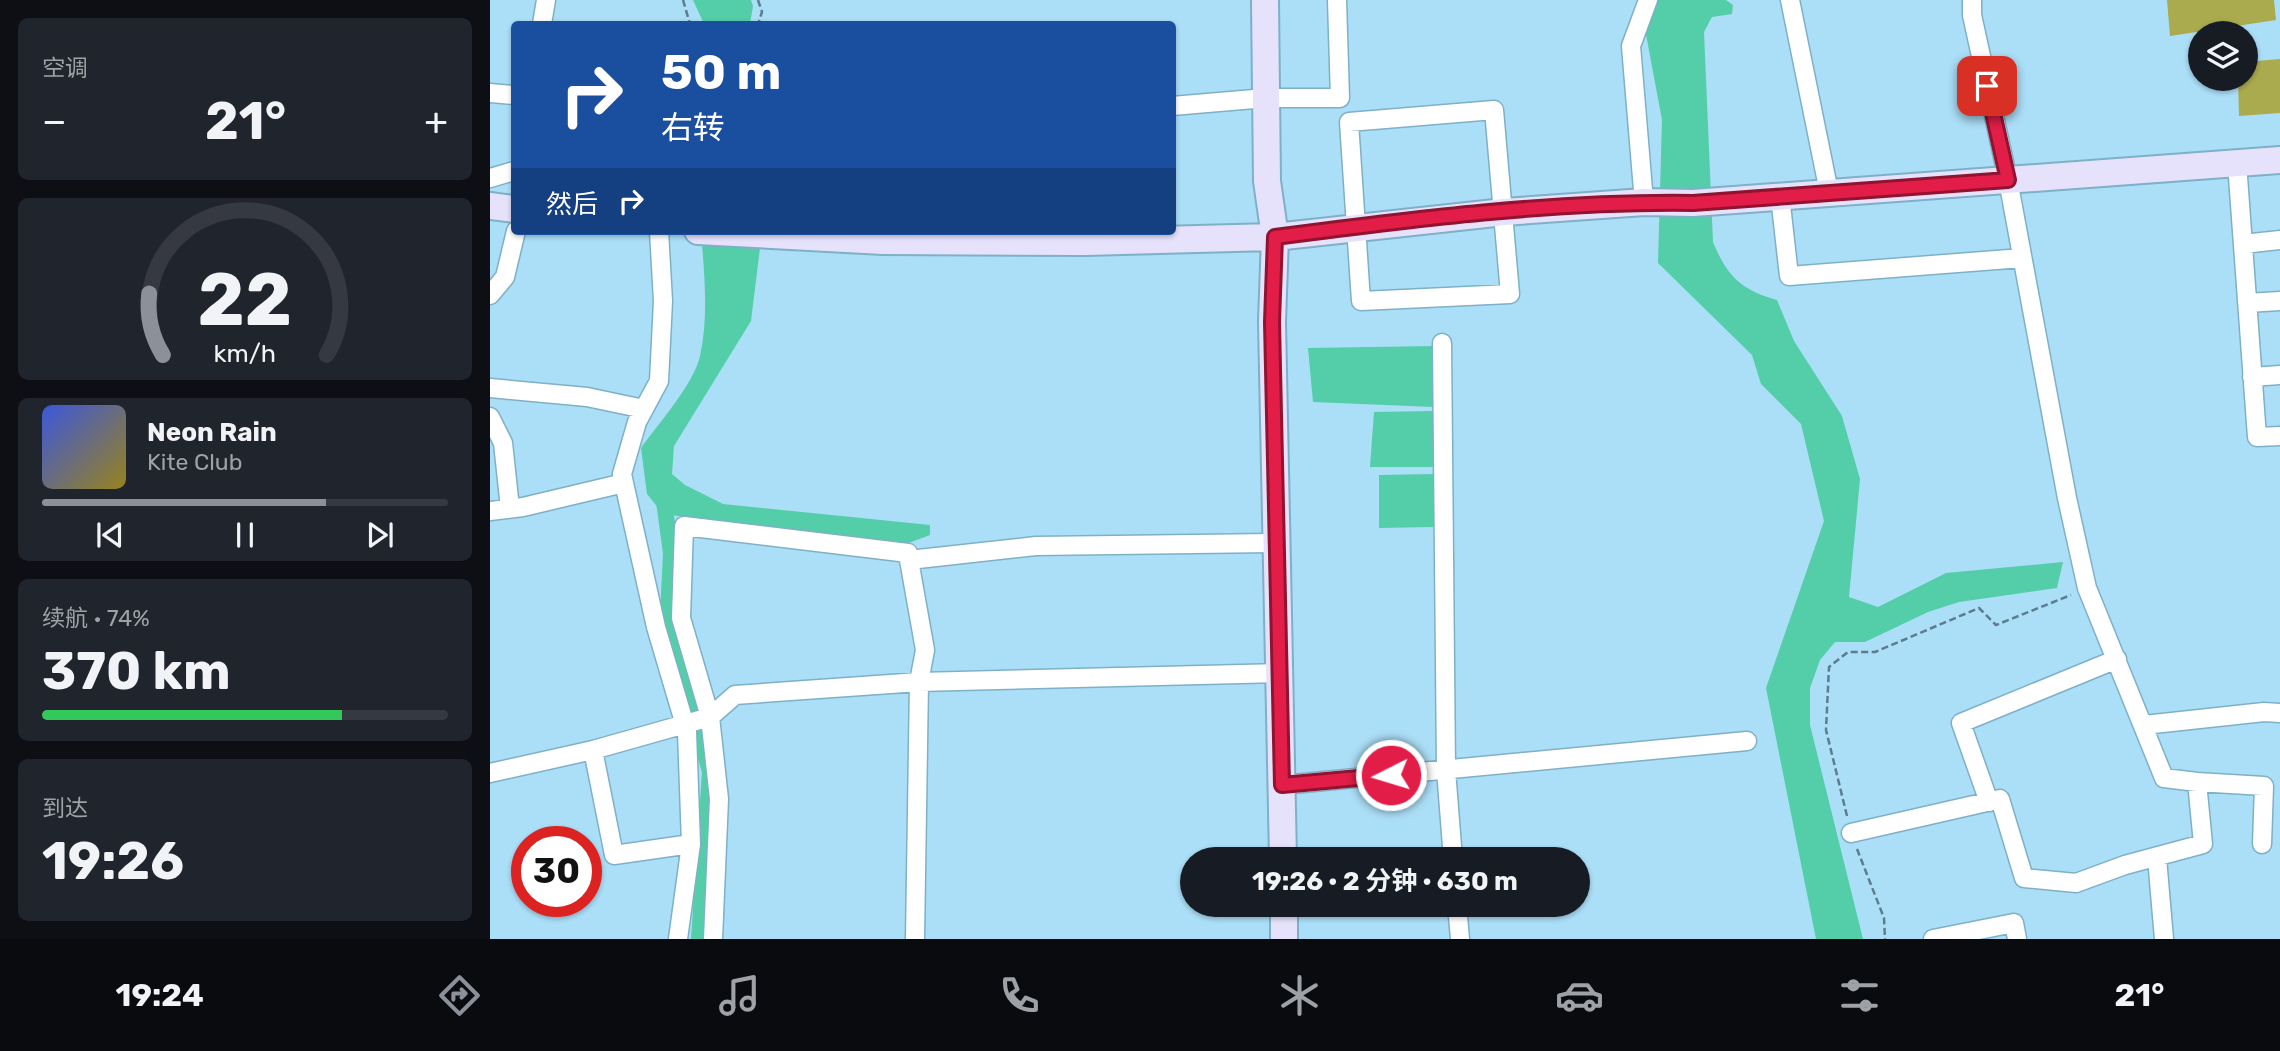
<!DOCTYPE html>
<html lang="zh">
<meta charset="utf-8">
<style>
:root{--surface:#171b24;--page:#20242c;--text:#f1f3f6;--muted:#9ea1a6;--line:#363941;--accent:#8c9099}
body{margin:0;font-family:Rubik,"Noto Sans SC",sans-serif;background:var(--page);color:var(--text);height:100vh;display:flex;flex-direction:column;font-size:26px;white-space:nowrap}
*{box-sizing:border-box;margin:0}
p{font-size:23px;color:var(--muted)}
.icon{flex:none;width:38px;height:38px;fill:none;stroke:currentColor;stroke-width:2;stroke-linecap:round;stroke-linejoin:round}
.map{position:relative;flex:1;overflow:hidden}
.panel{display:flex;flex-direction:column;gap:18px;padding:18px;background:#0d0f14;width:490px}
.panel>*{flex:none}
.guide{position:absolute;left:21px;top:21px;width:665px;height:214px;border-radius:7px;box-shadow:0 2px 5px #0004;background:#1a4fa0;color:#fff;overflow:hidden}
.buttons{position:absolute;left:1698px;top:21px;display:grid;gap:14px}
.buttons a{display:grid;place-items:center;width:70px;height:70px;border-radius:50%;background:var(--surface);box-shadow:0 2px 5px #0004;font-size:35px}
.speed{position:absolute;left:21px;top:826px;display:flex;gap:14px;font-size:35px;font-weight:700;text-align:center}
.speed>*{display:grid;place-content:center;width:91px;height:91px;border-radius:50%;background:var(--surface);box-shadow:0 2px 5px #0004;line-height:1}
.speed .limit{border:10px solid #d22;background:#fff;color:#111}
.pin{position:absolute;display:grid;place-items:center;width:60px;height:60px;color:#fff;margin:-30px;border-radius:14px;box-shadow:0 4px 10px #0006}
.me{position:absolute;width:77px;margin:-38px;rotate:265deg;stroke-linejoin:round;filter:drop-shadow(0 0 5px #0008)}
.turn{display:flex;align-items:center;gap:24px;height:147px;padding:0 35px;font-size:32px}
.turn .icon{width:91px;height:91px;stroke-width:2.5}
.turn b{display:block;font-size:49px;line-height:60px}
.then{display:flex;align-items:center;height:66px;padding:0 35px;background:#0003;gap:14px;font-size:26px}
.big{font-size:52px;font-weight:700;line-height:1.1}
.panel .tile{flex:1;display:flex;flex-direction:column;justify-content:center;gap:10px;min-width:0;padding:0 24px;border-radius:10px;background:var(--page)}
.panel .dial{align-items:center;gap:0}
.dial svg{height:182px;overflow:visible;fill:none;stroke:var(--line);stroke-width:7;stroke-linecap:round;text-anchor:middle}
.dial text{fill:var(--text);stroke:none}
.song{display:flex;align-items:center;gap:21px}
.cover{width:84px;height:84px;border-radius:10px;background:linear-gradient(135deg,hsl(230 70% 55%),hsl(50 70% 35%))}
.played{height:7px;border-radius:4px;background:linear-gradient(90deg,var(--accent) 70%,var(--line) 70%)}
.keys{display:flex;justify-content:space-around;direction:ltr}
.heat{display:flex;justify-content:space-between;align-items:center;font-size:38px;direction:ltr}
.charge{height:10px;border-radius:5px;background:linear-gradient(90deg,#34c759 74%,var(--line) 0)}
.trip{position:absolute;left:690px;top:847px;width:410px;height:70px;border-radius:35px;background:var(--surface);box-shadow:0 2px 5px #0004;font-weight:700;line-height:70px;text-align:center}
.tab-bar{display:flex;height:112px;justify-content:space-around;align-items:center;background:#090b0e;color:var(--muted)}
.tab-bar .icon{width:49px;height:49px}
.tab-bar .active{color:var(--accent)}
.tab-bar b{font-size:32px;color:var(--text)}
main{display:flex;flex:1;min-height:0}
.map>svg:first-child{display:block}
</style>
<main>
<section class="panel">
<div class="tile"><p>空调</p>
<div class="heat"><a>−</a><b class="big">21°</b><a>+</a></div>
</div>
<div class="tile dial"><svg viewBox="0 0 100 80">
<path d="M14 69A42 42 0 1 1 86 69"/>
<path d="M14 69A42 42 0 0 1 8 42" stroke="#8c9099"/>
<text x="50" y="56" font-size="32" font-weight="700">22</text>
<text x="50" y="72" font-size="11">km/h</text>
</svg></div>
<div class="tile">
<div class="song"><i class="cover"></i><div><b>Neon Rain</b><p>Kite Club</p></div></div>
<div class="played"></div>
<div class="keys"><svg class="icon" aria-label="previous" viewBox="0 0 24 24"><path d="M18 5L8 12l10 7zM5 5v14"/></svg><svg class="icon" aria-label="pause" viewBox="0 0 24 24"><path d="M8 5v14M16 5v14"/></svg><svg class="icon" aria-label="next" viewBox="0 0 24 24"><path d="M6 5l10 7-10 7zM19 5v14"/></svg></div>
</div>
<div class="tile"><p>续航 · 74%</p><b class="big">370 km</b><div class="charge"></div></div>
<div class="tile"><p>到达</p><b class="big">19:26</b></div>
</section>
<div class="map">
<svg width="1790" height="939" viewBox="0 0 1790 939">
<rect width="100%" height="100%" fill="#abdef7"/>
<path fill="#aaab4e" d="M1677,0H1784L1786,20L1680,36Z
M1790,59V113L1749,116L1748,79H1755V62Z"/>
<path fill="#54cea8" d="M203,0H261L263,6L260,24H214Z
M1161,0H1236L1243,5L1242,14L1222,17L1214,32L1223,242C1237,276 1251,290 1287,300L1304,341L1352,416L1370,479L1359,597L1388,607L1456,573L1573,562L1567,588L1469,602L1438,612L1375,642H1345L1330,660L1320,688V725L1373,939H1326L1276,688L1334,521L1311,424L1271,384L1262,355L1168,263L1172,120L1155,29Z
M211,231H262L270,248L261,321L184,446L182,474L195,485L233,504L440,525V535L416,544L173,514L157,494L151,448C168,424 204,384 210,356C219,316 214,271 211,231Z
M945,346L944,407L823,402L818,348Z
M944,411L945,467H880L884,412Z
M944,474L945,527L889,528V475Z"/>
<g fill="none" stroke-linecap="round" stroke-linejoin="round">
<path stroke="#54cea8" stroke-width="16" d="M173,494L181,553L178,616L220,772L209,939"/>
<defs>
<path id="street" d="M1300,0L1339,192
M52,24L56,0
M0,93L24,95
M682,106L776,98H850L847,0
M1004,110L1020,294L871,301L859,122Z
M1747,163L1767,437L1790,436
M0,178L24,171
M1290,196L1299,276L1532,258
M1154,202L1141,46L1158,0
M169,231L173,301L169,381L147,422L132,474L166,627L197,732L201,844L188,939
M1753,244L1790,240
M0,295L15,277L26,231
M1757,303L1790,301
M952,343L956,770L963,859
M1762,377L1790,375
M0,388L97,397L154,409
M0,417L13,443L20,508
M0,511L33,507L134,483
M1654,725L1774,712L1790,713
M103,750L124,855L201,844
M0,773L103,750L220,717L245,695L429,682L790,673
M1707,782L1774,786L1772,844
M792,785L1257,741
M1499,802L1471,723L1627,659
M1361,833L1510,799L1534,878L1586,883L1635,865L1713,844L1707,782L1674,778L1597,588L1577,498L1518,180L1482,15V0
M1667,858L1674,939
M967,905L970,939
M223,939L229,799L220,717L191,618L194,526L418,553L419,560
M425,939L429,682L435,650L419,560L546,546L789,543
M1443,939L1524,923L1527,939"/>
<path id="secondary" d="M775,0L777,181L785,237L782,322L793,859
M0,206L24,209
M208,231L393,241L595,242L785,237L1014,212L1154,202L1203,203L1790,160
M794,905V939"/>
</defs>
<use href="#street" stroke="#7eb0c8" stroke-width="21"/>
<use href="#secondary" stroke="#7eb0c8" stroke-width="30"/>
<path stroke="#5b7d8f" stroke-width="2.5" stroke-dasharray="7 3.5" stroke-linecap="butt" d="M193,0L200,24
M268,0L272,12L268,24
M1357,816L1336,730L1339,667L1358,652H1385L1489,608L1506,625L1581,595
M1367,849L1394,918L1395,939"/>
<use href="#street" stroke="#fff" stroke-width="18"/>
<use href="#secondary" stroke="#e6e2fb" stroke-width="26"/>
</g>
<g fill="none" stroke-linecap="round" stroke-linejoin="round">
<defs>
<path id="route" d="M901,775L792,785L782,322L785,237C923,219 1064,201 1203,203L1518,180L1497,86"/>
</defs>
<use href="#route" stroke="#92132f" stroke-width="18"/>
<use href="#route" stroke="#e11d48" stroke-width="12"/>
</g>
</svg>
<div class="buttons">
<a><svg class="icon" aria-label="layers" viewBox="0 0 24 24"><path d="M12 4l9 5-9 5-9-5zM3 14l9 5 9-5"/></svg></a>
</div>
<div class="speed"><div class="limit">30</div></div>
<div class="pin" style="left:1497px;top:86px;background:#d93025"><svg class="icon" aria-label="arrive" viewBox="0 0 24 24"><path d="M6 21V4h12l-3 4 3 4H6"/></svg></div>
<svg class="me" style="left:901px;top:775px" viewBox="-20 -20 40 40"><circle r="17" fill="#e11d48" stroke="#fff" stroke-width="3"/><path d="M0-11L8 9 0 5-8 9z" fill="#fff"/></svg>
<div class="trip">19:26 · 2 分钟 · 630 m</div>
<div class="guide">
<div class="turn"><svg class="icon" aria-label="right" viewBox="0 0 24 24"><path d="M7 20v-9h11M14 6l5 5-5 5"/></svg><div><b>50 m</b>右转</div></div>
<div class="then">然后<svg class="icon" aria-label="right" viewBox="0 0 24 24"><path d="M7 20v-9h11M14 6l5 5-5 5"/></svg></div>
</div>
</div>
</main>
<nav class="tab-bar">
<b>19:24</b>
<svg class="icon active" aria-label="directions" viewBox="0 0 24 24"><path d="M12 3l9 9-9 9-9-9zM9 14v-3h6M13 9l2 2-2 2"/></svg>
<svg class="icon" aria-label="music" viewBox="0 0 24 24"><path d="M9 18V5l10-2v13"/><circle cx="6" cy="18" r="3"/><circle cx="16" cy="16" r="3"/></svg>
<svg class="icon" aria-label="phone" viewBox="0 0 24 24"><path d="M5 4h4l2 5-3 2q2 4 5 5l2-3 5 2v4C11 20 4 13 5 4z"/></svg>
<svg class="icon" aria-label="climate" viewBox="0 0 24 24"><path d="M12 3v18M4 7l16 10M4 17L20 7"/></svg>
<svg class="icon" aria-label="car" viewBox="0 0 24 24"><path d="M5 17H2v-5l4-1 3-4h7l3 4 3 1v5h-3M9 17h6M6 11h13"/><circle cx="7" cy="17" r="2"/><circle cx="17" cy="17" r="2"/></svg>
<svg class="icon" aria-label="filters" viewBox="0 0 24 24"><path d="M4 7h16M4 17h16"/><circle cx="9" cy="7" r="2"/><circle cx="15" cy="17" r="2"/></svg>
<b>21°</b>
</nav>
